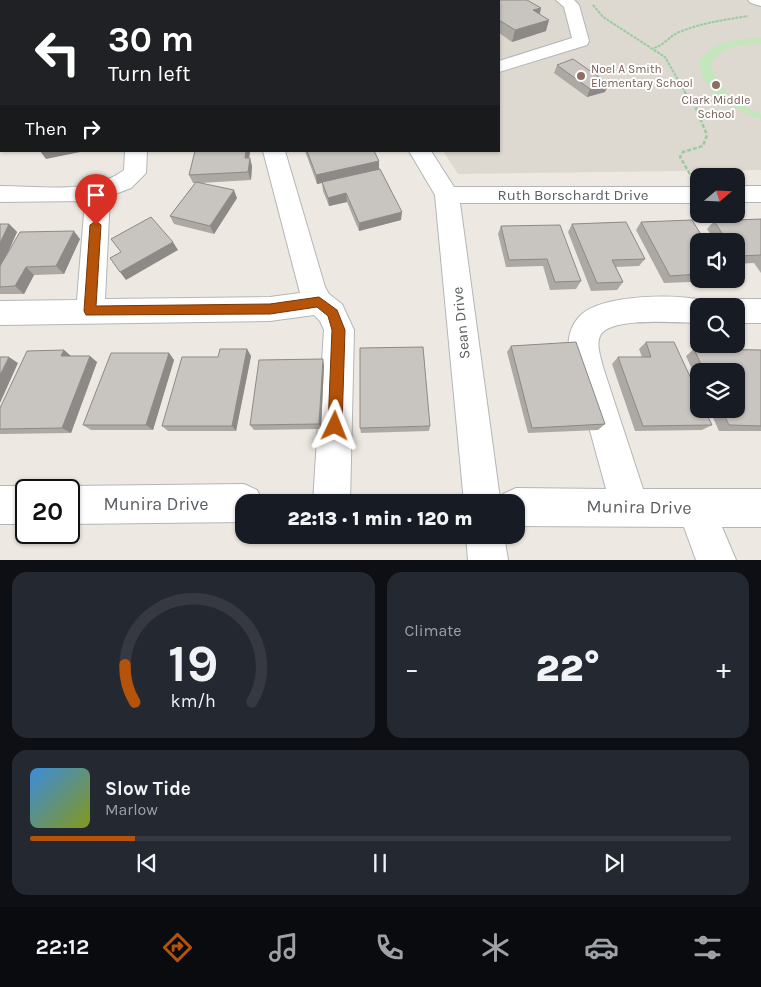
<!DOCTYPE html>
<meta charset="utf-8">
<style>
:root{--surface:#171b24;--page:#242831;--text:#f1f3f6;--muted:#9ea1a6;--line:#363941;--accent:#b45309}
body{margin:0;font-family:Karla,sans-serif;background:var(--page);color:var(--text);height:100vh;display:flex;flex-direction:column;font-size:19px;white-space:nowrap}
*{box-sizing:border-box;margin:0}
p{font-size:16px;color:var(--muted)}
.icon{flex:none;width:28px;height:28px;fill:none;stroke:currentColor;stroke-width:2;stroke-linecap:round;stroke-linejoin:round}
.map{position:relative;height:560px;overflow:hidden}
.side{display:flex;flex-direction:column;gap:12px;padding:12px;background:#0d0f14;flex:1}
.side>*{flex:none}
.hud{position:absolute;left:0px;top:0px;width:500px;height:152px;box-shadow:0 1px 4px #0004;background:#202124;color:#fff;overflow:hidden}
.needle{width:32px;rotate:71deg}
.fabs{position:absolute;left:690px;top:168px;display:grid;gap:10px}
.fabs a{display:grid;place-items:center;width:55px;height:55px;border-radius:10px;background:var(--surface);box-shadow:0 1px 4px #0004;font-size:25px}
.speed{position:absolute;left:15px;top:479px;display:flex;gap:10px;font-size:25px;font-weight:700;text-align:center}
.speed>*{display:grid;place-content:center;width:65px;height:65px;border-radius:50%;background:var(--surface);box-shadow:0 1px 4px #0004;line-height:1}
.speed .limit{border:2px solid #111;border-radius:8px;background:#fff;color:#111}
.pin{position:absolute;display:grid;place-items:center;width:42px;height:42px;color:#fff;margin:-51px -21px;border-radius:50% 50% 50% 0;rotate:-45deg;box-shadow:0 0 5px #0007}
.pin .icon{rotate:45deg}
.me{position:absolute;width:55px;margin:-28px;rotate:2deg;stroke-linejoin:round;filter:drop-shadow(0 0 4px #0008)}
.turn{display:flex;align-items:center;gap:18px;height:105px;padding:0 25px;font-size:22px}
.turn .icon{width:65px;height:65px;stroke-width:2.5}
.turn b{display:block;font-size:35px;line-height:42px}
.then{display:flex;align-items:center;height:48px;padding:0 25px;background:#0003;gap:10px;font-size:19px}
.big{font-size:38px;font-weight:800;line-height:1.1}
.side .widget{flex:1;display:flex;flex-direction:column;justify-content:center;gap:8px;min-width:0;padding:0 18px;border-radius:15px;background:var(--page)}
.side .dial{align-items:center;gap:0}
.dial svg{height:130px;overflow:visible;fill:none;stroke:var(--line);stroke-width:7;stroke-linecap:round;text-anchor:middle}
.dial text{fill:var(--text);stroke:none}
.song{display:flex;align-items:center;gap:15px}
.cover{width:60px;height:60px;border-radius:8px;background:linear-gradient(135deg,hsl(210 70% 55%),hsl(70 70% 35%))}
.played{height:5px;border-radius:2px;background:linear-gradient(90deg,var(--accent) 15%,var(--line) 15%)}
.keys{display:flex;justify-content:space-around;direction:ltr}
.heat{display:flex;justify-content:space-between;align-items:center;font-size:28px;direction:ltr}
.side .tiles{flex:1;display:grid;gap:12px;grid-template-columns:1fr 1fr}
.widget:last-child{grid-column:span 2}
.trip{position:absolute;left:235px;top:494px;width:290px;height:50px;border-radius:15px;background:var(--surface);box-shadow:0 1px 4px #0004;font-weight:800;line-height:50px;text-align:center}
.dock{display:flex;height:80px;justify-content:space-around;align-items:center;background:#090b0e;color:var(--muted)}
.dock .icon{width:35px;height:35px}
.dock .selected{color:var(--accent)}
.dock b{font-size:22px;color:var(--text)}
.map>svg:first-child{display:block}
</style>
<div class="map">
<svg width="761" height="560" viewBox="0 0 761 560">
<rect width="100%" height="100%" fill="#ede9e2"/>
<path fill="#ddd8d0" d="M342,0H761V170L458,174L443,151H499V1Z"/>
<path fill="#c3e6bd" d="M761,38V44C740,45 724,45 711,63C715,89 738,103 761,114V120C740,111 712,98 702,76C700,72 700,65 700,60C716,40 736,39 761,38Z"/>
<g fill="none" stroke-linecap="round" stroke-linejoin="round">
<defs>
<path id="minor" d="M124,0H140V1H125Z
M220,0H236V1H221Z
M321,0H337L338,1H322Z
M364,0H380V1H365Z
M556,0H574L579,5L589,41L587,45L499,72V61L572,38L564,7Z
M748,0H761V6L751,3Z
M125,151H147L146,173L131,188L110,196L105,299L270,297L300,293L263,151H285L325,287L329,294L342,304L354,330L350,502H313L324,330L320,321L314,315L270,321L0,325V301L77,300L85,201L0,202V186C39,186 91,195 124,170Z
M409,151H431L454,187H699V203H460L500,499L503,494L516,488L606,489L569,354C567,340 570,325 581,315C603,294 682,293 709,302L711,306H699V323C680,323 609,316 600,336C596,345 601,358 603,367L643,489H761V527H722L736,560H696L684,527L516,526V502H464L435,195Z
M736,186H761V202H736Z
M736,299H761V323H736V306H724L726,302Z
M244,484L257,490L263,502H244V522L69,524V490H60L69,486Z
M0,486H26L35,490H26V524H0Z
M466,535H504L508,560H468Z"/>
</defs>
<use href="#minor" stroke="#b2b6b9" stroke-width="2"/>
<path stroke="#99cca0" stroke-width="2" stroke-dasharray="3 1" stroke-linecap="butt" d="M593,5L603,17L665,57L686,94
M654,48C664,45 669,37 677,33C700,23 724,20 748,16"/>
<path stroke="#99cca0" stroke-width="2.5" stroke-dasharray="4 2" stroke-linecap="butt" d="M685,93L695,106L707,135L703,146L683,152L680,157L691,176"/>
<use href="#minor" fill="#fff" fill-rule="evenodd"/>
</g>
<path fill="#aca9a4" d="M392,0H527L541,8L540,14L546,31L512,42L499,33V1H393Z
M557,65L605,92L587,97L554,73Z
M195,151H250L249,158L252,166L251,180L201,183L237,198L214,234L174,224L170,216L195,183H193L189,175Z
M305,151H374L379,161V169L401,220L359,231L347,202L329,206L323,191L322,183L317,184Z
M761,219V273L754,263L736,264V241H715L707,229L714,221Z
M641,222L699,241V279H719L717,281L664,283L636,230Z
M0,224H9L17,232L7,254L80,239L64,274L34,275L24,294H0Z
M572,224L645,259L639,266L616,267L623,282L617,290L591,291L568,232Z
M501,226L581,281L576,289L550,290L543,266L506,267L498,234Z
M646,342L712,425L702,430L635,431L612,364L618,357H642L639,349Z
M511,346L605,424L598,430L528,433L507,352Z
M247,349L251,356L236,431H168L162,426L218,357Z
M694,349L761,350V431H719L709,409H736V371H699V385L686,356Z
M64,350L71,356L97,362L71,433L0,434V408Z
M169,353L174,360L153,430H91L83,425Z
M324,365L321,429L254,430L250,425Z
M430,426L429,431L361,433L360,428Z"/>
<path fill="#8c8986" d="M3,0H10V1H1V36H0V1Z
M400,0H442V1H400Z
M541,8L538,19L533,10Z
M549,20L546,31L512,42L515,30Z
M609,84L605,92L587,97L590,89Z
M40,151H85L46,159Z
M246,151H250L248,166L245,158Z
M250,158L252,166L251,180L248,172Z
M379,161V170L317,184L316,175Z
M234,190L237,198L214,234L210,226Z
M346,193L347,202L329,206L328,198Z
M402,212L401,220L359,231V223Z
M9,224L17,232L0,270V243Z
M74,231L80,239L64,274L56,266Z
M173,242L178,250L126,280L120,272Z
M26,267L34,275L24,294L15,286Z
M247,349L251,356L236,431L232,426Z
M64,350L72,357L61,356Z
M169,353L174,360L153,430L146,425Z
M90,356L97,362L71,433L62,428Z
M9,357L18,363L0,403V375Z
M323,359L324,365L321,429L319,424Z"/>
<path fill="#c8c4bf" stroke="#8c8986" d="M56,0H96V1H56Z
M163,0H192L184,1H163Z
M250,0H295L296,1H251Z
M455,0H527L541,8L533,10L549,20L515,30L499,20V1H457Z
M573,59L609,84L590,89L557,65Z
M195,151H246L245,158H250L248,172L189,175Z
M307,151H374L379,161L316,175Z
M380,169L402,212L359,223L346,193L328,198L322,182Z
M196,182L234,190L210,226L170,216Z
M151,217L173,242L120,272L110,258L121,252L111,239Z
M761,219V255L737,256L736,255V241H727L714,221Z
M692,220L705,241H699V274L670,276L641,222Z
M626,222L645,259L612,260L623,282L597,283L572,224Z
M0,224H9L0,243Z
M560,225L581,281L555,282L547,259L509,260L501,226Z
M74,231L56,266L26,267L15,286L0,287V266L20,232Z
M576,342L605,424L532,428L511,346Z
M646,342H674L699,396V409H704L712,425L643,426L618,357H651Z
M423,347L430,426L360,428V348Z
M220,349H247L232,426H162L182,357H218Z
M694,349L761,350V426L729,425L721,409H736V371H704Z
M64,350L61,356H90L62,428L0,429V408L27,351Z
M111,353H169L146,425H83Z
M0,357H9L0,375Z
M323,359L319,424L250,425L259,360Z"/>
<path fill="#b45309" stroke="#753606" d="M96,221L101,225L96,306L270,304L319,297L337,310L345,330L342,426L340,431L335,433L330,431L328,426L332,330L328,316L317,307L270,314L86,315L84,311L90,225Z"/>
<g fill="#8d6e63" stroke="#fff" stroke-width="2">
<circle cx="581" cy="76" r="5"/>
<circle cx="716" cy="85" r="5"/>
</g>
<g text-anchor="middle" dominant-baseline="central" stroke-width="4" stroke-linejoin="round" paint-order="stroke">
<g font-size="12" fill="#785e54" stroke="#fff" text-anchor="start">
<text x="591" y="69">Noel A Smith<tspan x="591" dy="14">Elementary School</tspan></text>
<text x="716" y="100" text-anchor="middle">Clark Middle<tspan x="716" dy="14">School</tspan></text>
</g>
<g font-size="15" fill="#5a5f63" stroke="#fff">
<text x="573" y="195">Ruth Borschardt Drive</text>
<text transform="translate(461 323) rotate(-96)">Sean Drive</text>
</g>
<g font-size="18" fill="#5a5f63" stroke="#fff">
<text x="156" y="504">Munira Drive</text>
<text transform="translate(639 507) rotate(1)">Munira Drive</text>
</g>
</g>
</svg>
<div class="fabs">
<a><svg class="needle" viewBox="-14 -14 28 28"><path d="M0-13l5 13h-10z" fill="#e53935"/><path d="M0 13l5-13h-10z" fill="#9ea1a6"/></svg></a>
<a><svg class="icon" aria-label="sound" viewBox="0 0 24 24"><path d="M4 9h4l5-4v14l-5-4H4zM17 9q2 3 0 6"/></svg></a>
<a><svg class="icon" aria-label="search" viewBox="0 0 24 24"><circle cx="10" cy="10" r="6"/><path d="M15 15l6 6"/></svg></a>
<a><svg class="icon" aria-label="layers" viewBox="0 0 24 24"><path d="M12 4l9 5-9 5-9-5zM3 14l9 5 9-5"/></svg></a>
</div>
<div class="speed"><div class="limit">20</div></div>
<div class="pin" style="left:96px;top:225px;background:#d93025"><svg class="icon" aria-label="arrive" viewBox="0 0 24 24"><path d="M6 21V4h12l-3 4 3 4H6"/></svg></div>
<svg class="me" style="left:335px;top:426px" viewBox="-20 -20 40 40"><path d="M0-17L14 15 0 8-14 15z" fill="#b45309" stroke="#fff" stroke-width="4"/></svg>
<div class="trip">22:13 · 1 min · 120 m</div>
<div class="hud">
<div class="turn"><svg class="icon" aria-label="left" viewBox="0 0 24 24"><path d="M17 20v-9H6M10 6l-5 5 5 5"/></svg><div><b>30 m</b>Turn left</div></div>
<div class="then">Then<svg class="icon" aria-label="right" viewBox="0 0 24 24"><path d="M7 20v-9h11M14 6l5 5-5 5"/></svg></div>
</div>
</div>
<section class="side">
<div class="tiles">
<div class="widget dial"><svg viewBox="0 0 100 80">
<path d="M14 69A42 42 0 1 1 86 69"/>
<path d="M14 69A42 42 0 0 1 8 46" stroke="#b45309"/>
<text x="50" y="56" font-size="32" font-weight="700">19</text>
<text x="50" y="72" font-size="11">km/h</text>
</svg></div>
<div class="widget"><p>Climate</p>
<div class="heat"><a>−</a><b class="big">22°</b><a>+</a></div>
</div>
<div class="widget">
<div class="song"><i class="cover"></i><div><b>Slow Tide</b><p>Marlow</p></div></div>
<div class="played"></div>
<div class="keys"><svg class="icon" aria-label="previous" viewBox="0 0 24 24"><path d="M18 5L8 12l10 7zM5 5v14"/></svg><svg class="icon" aria-label="pause" viewBox="0 0 24 24"><path d="M8 5v14M16 5v14"/></svg><svg class="icon" aria-label="next" viewBox="0 0 24 24"><path d="M6 5l10 7-10 7zM19 5v14"/></svg></div>
</div>
</div>
</section>
<nav class="dock">
<b>22:12</b>
<svg class="icon selected" aria-label="directions" viewBox="0 0 24 24"><path d="M12 3l9 9-9 9-9-9zM9 14v-3h6M13 9l2 2-2 2"/></svg>
<svg class="icon" aria-label="music" viewBox="0 0 24 24"><path d="M9 18V5l10-2v13"/><circle cx="6" cy="18" r="3"/><circle cx="16" cy="16" r="3"/></svg>
<svg class="icon" aria-label="phone" viewBox="0 0 24 24"><path d="M5 4h4l2 5-3 2q2 4 5 5l2-3 5 2v4C11 20 4 13 5 4z"/></svg>
<svg class="icon" aria-label="climate" viewBox="0 0 24 24"><path d="M12 3v18M4 7l16 10M4 17L20 7"/></svg>
<svg class="icon" aria-label="car" viewBox="0 0 24 24"><path d="M5 17H2v-5l4-1 3-4h7l3 4 3 1v5h-3M9 17h6M6 11h13"/><circle cx="7" cy="17" r="2"/><circle cx="17" cy="17" r="2"/></svg>
<svg class="icon" aria-label="filters" viewBox="0 0 24 24"><path d="M4 7h16M4 17h16"/><circle cx="9" cy="7" r="2"/><circle cx="15" cy="17" r="2"/></svg>
</nav>
